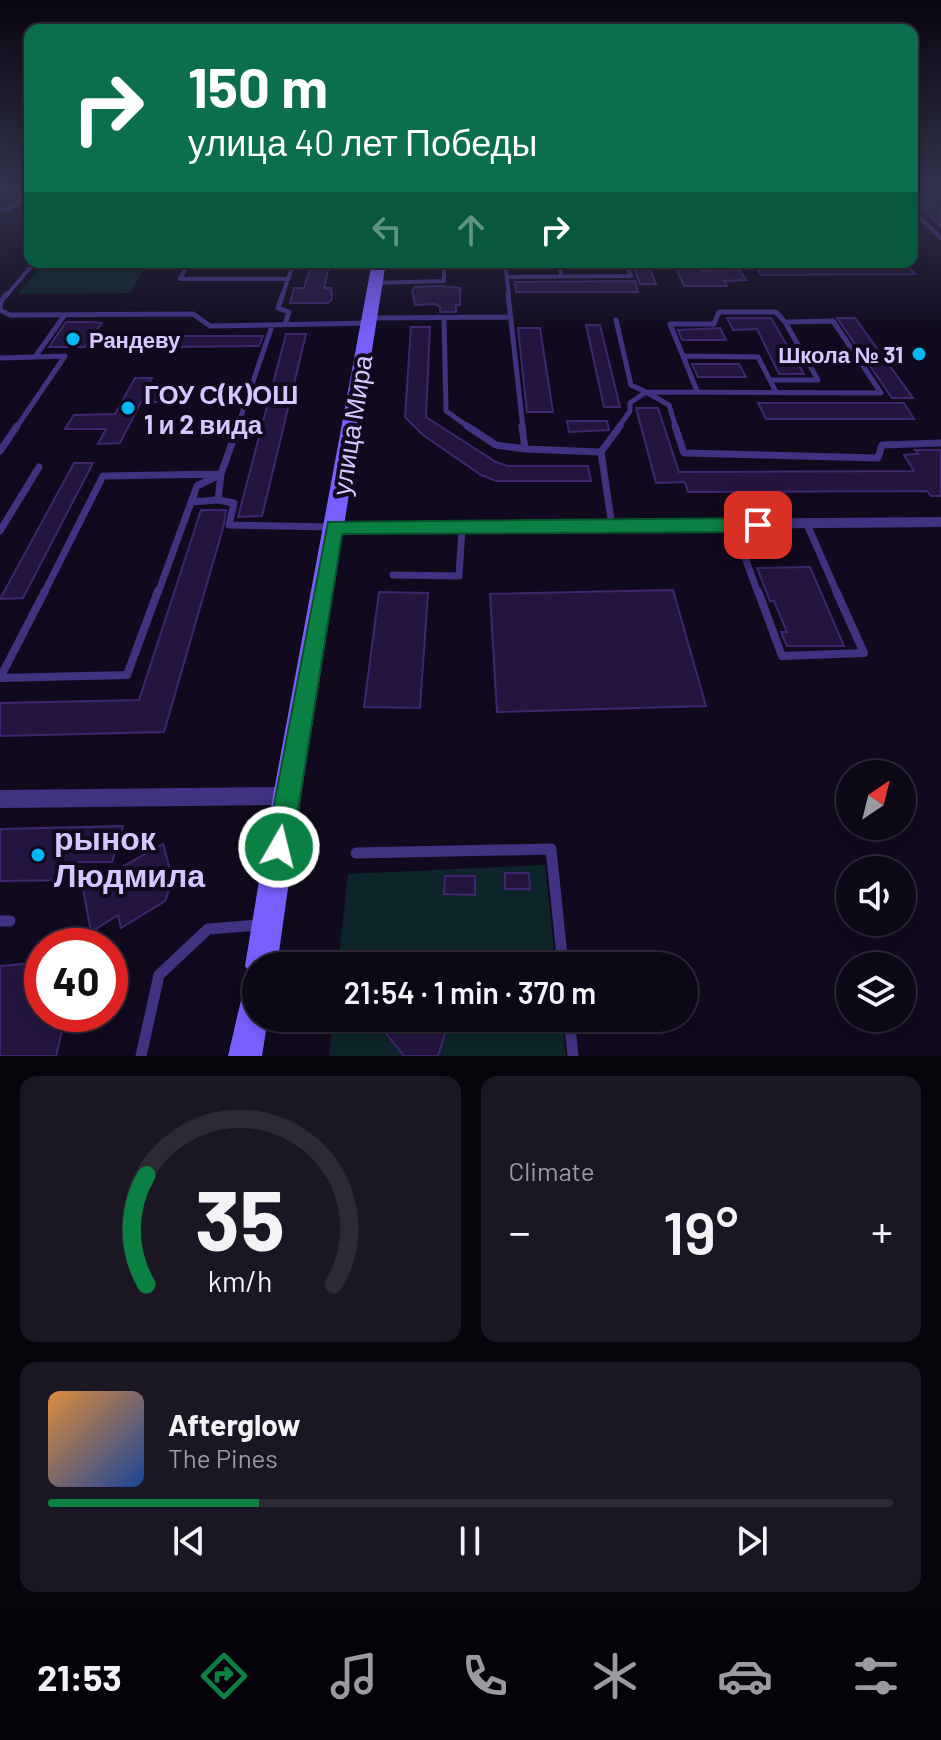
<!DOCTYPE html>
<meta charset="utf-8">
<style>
:root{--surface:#0d0816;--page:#1b1623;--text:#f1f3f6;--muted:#9a9aa1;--line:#2d2935;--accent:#0b8043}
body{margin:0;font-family:Barlow,sans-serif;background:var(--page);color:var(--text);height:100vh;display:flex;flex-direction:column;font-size:30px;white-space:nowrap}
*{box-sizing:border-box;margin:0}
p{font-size:26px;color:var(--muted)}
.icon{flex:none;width:44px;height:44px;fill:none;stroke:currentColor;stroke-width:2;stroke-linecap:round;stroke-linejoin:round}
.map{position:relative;height:1056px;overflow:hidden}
.sheet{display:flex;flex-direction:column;gap:20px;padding:20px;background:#07040c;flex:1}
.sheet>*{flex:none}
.top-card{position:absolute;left:24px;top:24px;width:894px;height:244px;border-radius:16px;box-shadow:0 4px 12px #0003,0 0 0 2px var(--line);background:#0b6e4f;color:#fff;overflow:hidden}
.needle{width:52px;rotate:35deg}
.buttons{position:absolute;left:836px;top:760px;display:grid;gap:16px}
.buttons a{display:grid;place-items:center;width:80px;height:80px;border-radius:50%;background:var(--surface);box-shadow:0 4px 12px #0003,0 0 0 2px var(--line);font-size:40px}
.speed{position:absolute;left:24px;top:928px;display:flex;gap:16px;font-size:40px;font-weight:700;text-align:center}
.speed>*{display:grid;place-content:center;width:104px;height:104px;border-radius:50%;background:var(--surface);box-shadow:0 4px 12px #0003,0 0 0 2px var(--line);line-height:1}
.speed .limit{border:12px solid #d22;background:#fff;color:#111}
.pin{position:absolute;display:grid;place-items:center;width:68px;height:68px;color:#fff;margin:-34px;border-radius:16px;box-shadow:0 4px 12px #0006}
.me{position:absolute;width:88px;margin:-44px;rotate:8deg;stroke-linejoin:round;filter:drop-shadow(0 0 6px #0008)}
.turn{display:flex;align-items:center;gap:28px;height:168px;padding:0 32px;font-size:36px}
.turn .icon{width:104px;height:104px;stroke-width:2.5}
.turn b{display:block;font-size:56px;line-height:68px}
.lanes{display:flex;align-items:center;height:76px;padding:0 32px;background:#0003;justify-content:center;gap:40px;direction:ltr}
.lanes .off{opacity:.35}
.big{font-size:60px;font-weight:600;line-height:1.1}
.sheet .widget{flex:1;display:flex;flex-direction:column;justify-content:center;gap:12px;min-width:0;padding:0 28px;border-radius:16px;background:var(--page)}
.sheet .dial{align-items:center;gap:0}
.dial svg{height:208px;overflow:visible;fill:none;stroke:var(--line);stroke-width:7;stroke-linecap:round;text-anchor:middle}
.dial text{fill:var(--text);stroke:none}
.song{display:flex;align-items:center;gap:24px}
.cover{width:96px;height:96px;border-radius:12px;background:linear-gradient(135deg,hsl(30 70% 55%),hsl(220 70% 35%))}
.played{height:8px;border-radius:4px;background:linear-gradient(90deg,var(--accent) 25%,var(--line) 25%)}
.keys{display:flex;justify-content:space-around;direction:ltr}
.heat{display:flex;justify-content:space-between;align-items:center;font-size:44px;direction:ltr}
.sheet .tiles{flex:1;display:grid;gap:20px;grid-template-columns:1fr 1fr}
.widget:last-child{grid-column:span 2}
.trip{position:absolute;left:242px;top:952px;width:456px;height:80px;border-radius:40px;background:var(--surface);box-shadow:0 4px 12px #0003,0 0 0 2px var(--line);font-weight:600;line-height:80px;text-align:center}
.menu{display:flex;height:128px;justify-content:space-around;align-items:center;background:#050309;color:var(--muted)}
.menu .icon{width:56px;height:56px}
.menu .active{color:var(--accent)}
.menu b{font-size:36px;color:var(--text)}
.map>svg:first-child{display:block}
</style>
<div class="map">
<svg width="941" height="1056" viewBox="0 0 941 1056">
<rect width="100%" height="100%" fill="#110a1e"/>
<path fill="#0d2529" d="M45,262H149L130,293L18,294Z
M545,865L556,966H338L348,874Z
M333,1018H562L566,1056H329Z"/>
<path fill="#241540" stroke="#3f266e" stroke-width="2" d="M912,189H918L941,209V227L912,200Z
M312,262H330L324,288H331L332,299L328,303H290L294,288H304Z
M632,262H647L656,284H640Z
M906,264L915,274L761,275L755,265Z
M675,266H699L702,271L740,270L746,280L724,281L727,286H684Z
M635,281L638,292H516L515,282Z
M440,286L460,288V305H456V312H440V307L436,304L415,305L412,291L415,287Z
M727,318H771L804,374H779L757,329L733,330Z
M837,318H855L913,398H892Z
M66,322H92L102,323L85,347H49Z
M586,325H600L620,407H604Z
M411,327H430L426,417L496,462L508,466H588L591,481H496L481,475L423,435L405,417Z
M518,328H540L553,412H527Z
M720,328L726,340H682L678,330Z
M286,334H306L262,516L238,517Z
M176,336H263L259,346L171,347Z
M692,364H739L746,377H698Z
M135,378H152L146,388H184L178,402H141L120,443L98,444L106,429H65L74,415L115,414Z
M758,403H904L914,419H766Z
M636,408H658L679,472L914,471L904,455L918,454L915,450H941V496H931L927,491L688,492L685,482L656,483Z
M567,421H607L609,430L569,432Z
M74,463H93L23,598L0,599Z
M201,510H226L223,528L164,732L0,736V703L139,700Z
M810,567L844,646H787L781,632H787L774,601H770L757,568Z
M673,590L706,706L497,712L490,594Z
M379,592L428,593L420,708L364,707Z
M123,826L112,862H74L68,880L0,881V829Z
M163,844L173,880L165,901L121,928L118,915L91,932L83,889Z
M505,873H529L530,889H505Z
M445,876H475V895L444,894Z
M42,962V1014H66L56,1056H0V966Z
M374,1018H443L448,1024L438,1056H404Z"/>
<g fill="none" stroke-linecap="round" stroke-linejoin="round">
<path stroke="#413281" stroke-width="4" d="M0,209H10L30,191
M912,210L941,238
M189,262L180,279H288
M505,262L509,296
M558,262L562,277
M507,277L631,276L625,262
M375,283L444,281V262
M6,296L35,262
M282,296L294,262"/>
<path stroke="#413281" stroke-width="5" d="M7,294L1,301L0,310L10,315L193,314L210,326L368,323
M283,294L278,308L289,312L285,324
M508,294L523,428
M369,318L511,317
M444,318L446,411L470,428
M616,320L631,385L646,392L881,393L833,321L785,322L818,380H770
M683,356L697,391
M0,358L35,357
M776,392L758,357L683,356L670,324H714L719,312H776L785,322
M16,428L65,356L35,357L64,316
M237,428L272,326
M618,428L630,411V403L646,392L669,405L676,428"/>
<path stroke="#413281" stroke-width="7" d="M467,426L496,445L525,449
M522,426L525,449L601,452L612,526
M675,426L684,453L878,458L882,445L941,443
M0,451L17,426
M601,452L620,426
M191,502L218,500
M807,524L837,593
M733,525L758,593
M0,531L39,467
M393,575L459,576L462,528
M44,593L103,476L221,474L218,500L234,503L229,525L330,527
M158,593L197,486L221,474L238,426"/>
<path stroke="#413281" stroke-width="8" d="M758,591L782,656L864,653L836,591
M0,678L45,591
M0,678L127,675L158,591"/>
<path stroke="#413281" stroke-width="11" d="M356,853L551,849L563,966
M0,921H10
M569,1018L573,1056
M141,1056L159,975L208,929L258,925"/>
<path fill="#413281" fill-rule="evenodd" d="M941,517V527L334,532L329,531L327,527L329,523L334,522Z
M287,787L294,789L296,796L294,803L287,805L0,808V790Z"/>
<path fill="#7a5fff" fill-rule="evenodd" d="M372,262H386L301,796L277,966H256V1018H268L262,1056H228L245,983L254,979L245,966L273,796Z"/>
</g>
<linearGradient id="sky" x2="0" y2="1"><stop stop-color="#090610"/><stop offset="0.56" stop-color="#32334c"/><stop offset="1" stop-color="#32334c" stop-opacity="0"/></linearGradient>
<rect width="941" height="337" fill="url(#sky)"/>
<path fill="#0b8043" stroke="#07532c" stroke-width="2" d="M758,518L767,525L758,532L342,534L292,847L289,857L279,860L270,857L266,847L328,522Z"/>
<g fill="#00b6f3" stroke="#110a1e" stroke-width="3">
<circle cx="73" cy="339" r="8"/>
<circle cx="919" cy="354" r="8"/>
<circle cx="128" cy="408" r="8"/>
<circle cx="38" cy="855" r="8"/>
</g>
<g text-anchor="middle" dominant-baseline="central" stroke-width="8" stroke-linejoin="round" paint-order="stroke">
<g font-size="22" font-weight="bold" fill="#d6c8ff" stroke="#110a1e" text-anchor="start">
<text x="89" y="339">Рандеву</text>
<text x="903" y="354" text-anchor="end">Школа № 31</text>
</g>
<g font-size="26" font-weight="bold" fill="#d6c8ff" stroke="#110a1e" text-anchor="start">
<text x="144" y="393">ГОУ С(К)ОШ<tspan x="144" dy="30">1 и 2 вида</tspan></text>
</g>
<g font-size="26" fill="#d6c8ff" stroke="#110a1e">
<text transform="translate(351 425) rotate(-81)">улица Мира</text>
</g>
<g font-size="32" font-weight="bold" fill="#d6c8ff" stroke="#110a1e" text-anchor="start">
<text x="54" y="837">рынок<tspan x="54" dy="37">Людмила</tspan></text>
</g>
</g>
</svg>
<div class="buttons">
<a><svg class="needle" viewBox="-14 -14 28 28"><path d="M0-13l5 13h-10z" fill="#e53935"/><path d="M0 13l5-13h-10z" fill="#9a9aa1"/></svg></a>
<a><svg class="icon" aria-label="sound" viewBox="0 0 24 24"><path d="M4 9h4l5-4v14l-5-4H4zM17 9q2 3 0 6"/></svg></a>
<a><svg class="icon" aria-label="layers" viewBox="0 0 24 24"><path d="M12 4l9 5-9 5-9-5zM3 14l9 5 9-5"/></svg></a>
</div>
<div class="speed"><div class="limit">40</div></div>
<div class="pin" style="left:758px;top:525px;background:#d93025"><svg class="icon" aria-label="arrive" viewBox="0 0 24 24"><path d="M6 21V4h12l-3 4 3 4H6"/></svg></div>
<svg class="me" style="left:279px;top:847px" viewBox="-20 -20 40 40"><circle r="17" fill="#0b8043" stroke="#fff" stroke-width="3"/><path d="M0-11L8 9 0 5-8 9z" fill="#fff"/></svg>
<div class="trip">21:54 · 1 min · 370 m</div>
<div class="top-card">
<div class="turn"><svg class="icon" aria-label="right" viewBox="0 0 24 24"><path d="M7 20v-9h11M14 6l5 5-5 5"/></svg><div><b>150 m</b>улица 40 лет Победы</div></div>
<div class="lanes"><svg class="icon off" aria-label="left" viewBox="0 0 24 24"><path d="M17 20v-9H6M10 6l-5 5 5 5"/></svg><svg class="icon off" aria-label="ahead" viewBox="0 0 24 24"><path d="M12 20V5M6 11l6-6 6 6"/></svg><svg class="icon" aria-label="right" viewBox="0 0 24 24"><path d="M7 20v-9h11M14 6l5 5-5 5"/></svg></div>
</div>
</div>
<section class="sheet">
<div class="tiles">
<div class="widget dial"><svg viewBox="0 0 100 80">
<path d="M14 69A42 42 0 1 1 86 69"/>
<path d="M14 69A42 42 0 0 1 14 27" stroke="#0b8043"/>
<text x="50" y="56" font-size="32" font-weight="700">35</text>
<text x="50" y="72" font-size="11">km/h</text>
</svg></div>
<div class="widget"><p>Climate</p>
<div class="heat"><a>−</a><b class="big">19°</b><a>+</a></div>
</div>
<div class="widget">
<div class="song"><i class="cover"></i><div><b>Afterglow</b><p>The Pines</p></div></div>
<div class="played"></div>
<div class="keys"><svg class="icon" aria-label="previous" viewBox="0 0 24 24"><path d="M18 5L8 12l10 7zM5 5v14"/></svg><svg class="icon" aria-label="pause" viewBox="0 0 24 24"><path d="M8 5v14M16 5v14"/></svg><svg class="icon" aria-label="next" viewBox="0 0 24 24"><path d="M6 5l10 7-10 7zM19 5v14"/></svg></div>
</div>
</div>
</section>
<nav class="menu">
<b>21:53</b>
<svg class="icon active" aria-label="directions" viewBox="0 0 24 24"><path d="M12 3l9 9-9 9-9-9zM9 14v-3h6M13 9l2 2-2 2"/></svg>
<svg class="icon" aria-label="music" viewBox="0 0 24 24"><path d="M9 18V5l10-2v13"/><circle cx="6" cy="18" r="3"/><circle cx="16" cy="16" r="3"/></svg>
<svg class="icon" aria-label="phone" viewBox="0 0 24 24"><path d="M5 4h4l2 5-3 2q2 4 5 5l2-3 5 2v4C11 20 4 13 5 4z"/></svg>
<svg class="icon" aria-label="climate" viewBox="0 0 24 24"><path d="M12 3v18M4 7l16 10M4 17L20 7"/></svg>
<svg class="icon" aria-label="car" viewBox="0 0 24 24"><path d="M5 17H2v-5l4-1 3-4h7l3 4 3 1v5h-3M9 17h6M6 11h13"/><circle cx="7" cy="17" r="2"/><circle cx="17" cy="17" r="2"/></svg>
<svg class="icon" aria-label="filters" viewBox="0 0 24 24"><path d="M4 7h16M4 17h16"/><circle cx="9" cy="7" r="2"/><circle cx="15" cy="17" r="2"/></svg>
</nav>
